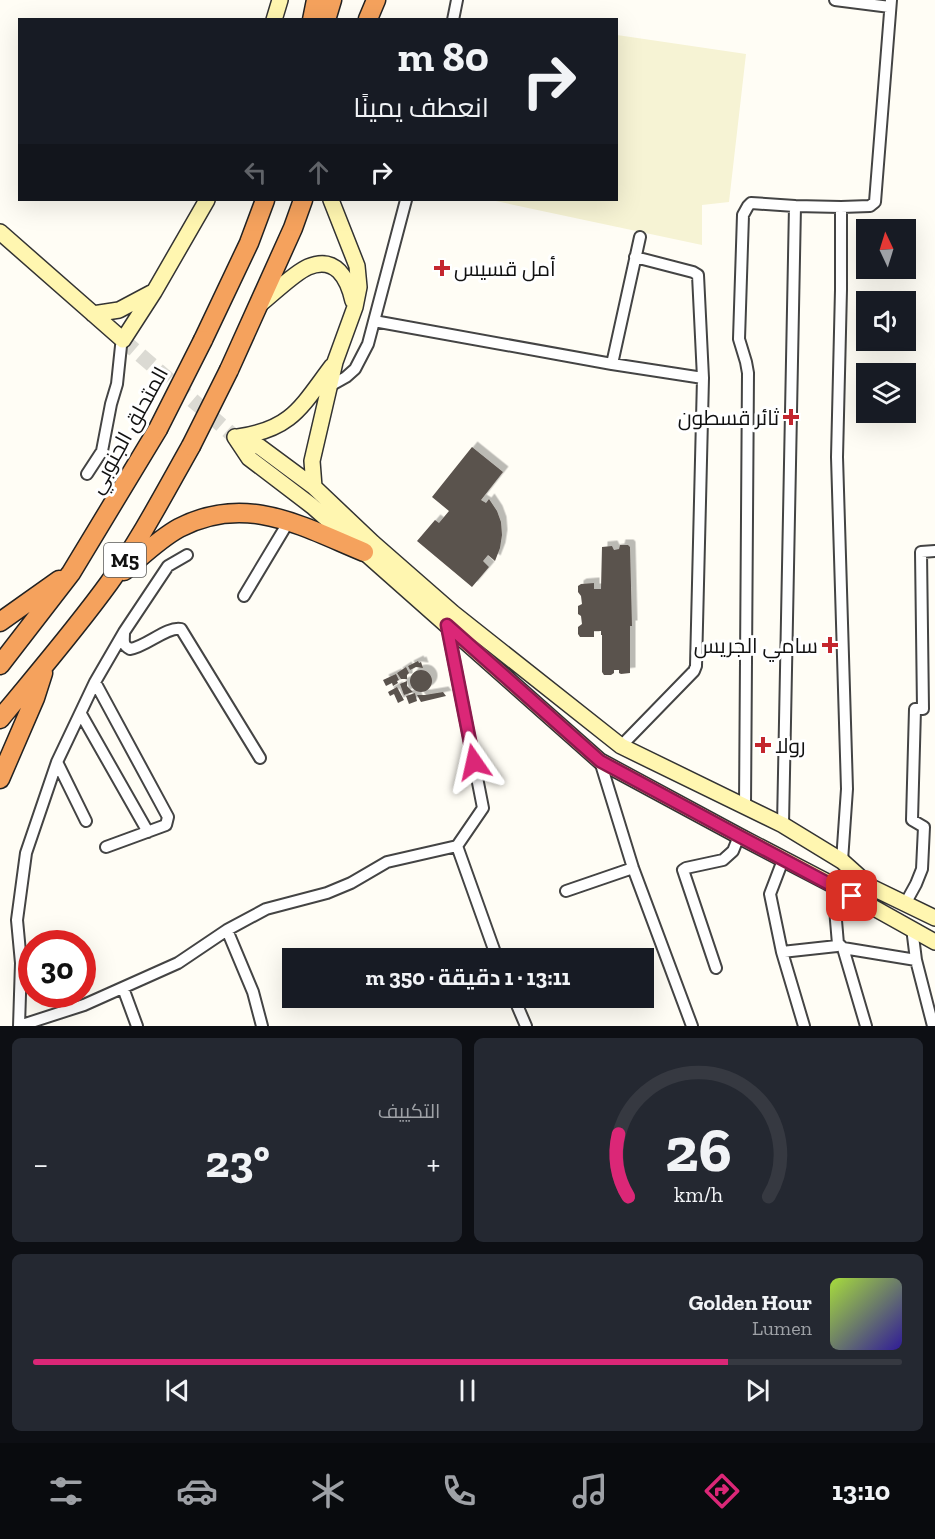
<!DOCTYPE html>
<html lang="ar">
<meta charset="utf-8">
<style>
:root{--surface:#171b24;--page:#242831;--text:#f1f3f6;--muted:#9ea1a6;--line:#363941;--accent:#db2777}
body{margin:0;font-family:"Zilla Slab",Cairo,serif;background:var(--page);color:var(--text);direction:rtl;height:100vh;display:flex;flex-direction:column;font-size:22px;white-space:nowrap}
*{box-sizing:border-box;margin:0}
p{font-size:20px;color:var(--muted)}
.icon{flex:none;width:33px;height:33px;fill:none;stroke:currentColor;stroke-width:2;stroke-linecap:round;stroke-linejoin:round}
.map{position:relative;height:1026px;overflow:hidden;direction:ltr}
.details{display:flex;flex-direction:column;gap:12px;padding:12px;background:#0d0f14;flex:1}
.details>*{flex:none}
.banner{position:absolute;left:18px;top:18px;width:600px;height:183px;border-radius:0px;box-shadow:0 6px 24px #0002;direction:rtl;background:#171b24;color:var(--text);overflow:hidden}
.needle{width:39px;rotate:356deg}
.tools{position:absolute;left:856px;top:219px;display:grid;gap:12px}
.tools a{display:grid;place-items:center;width:60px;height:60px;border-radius:0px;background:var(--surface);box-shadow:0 6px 24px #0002;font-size:30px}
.speed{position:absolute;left:18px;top:930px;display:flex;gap:12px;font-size:30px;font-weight:700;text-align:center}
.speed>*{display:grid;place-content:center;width:78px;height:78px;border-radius:50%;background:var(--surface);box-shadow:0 6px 24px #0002;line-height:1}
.speed .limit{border:9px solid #d22;background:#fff;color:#111}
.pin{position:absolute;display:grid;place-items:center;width:51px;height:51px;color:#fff;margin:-26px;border-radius:12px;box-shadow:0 3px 9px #0006}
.me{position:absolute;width:66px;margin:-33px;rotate:349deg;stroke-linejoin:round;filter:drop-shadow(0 0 4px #0008)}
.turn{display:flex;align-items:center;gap:21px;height:126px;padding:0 30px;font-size:27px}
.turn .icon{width:78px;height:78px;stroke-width:2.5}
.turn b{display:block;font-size:42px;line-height:51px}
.lanes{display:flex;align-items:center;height:57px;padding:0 30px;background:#0003;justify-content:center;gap:30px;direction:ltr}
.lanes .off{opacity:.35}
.big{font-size:45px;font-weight:700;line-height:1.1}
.details .widget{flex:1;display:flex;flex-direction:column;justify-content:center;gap:9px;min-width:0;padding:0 21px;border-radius:9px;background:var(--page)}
.details .dial{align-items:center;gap:0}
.dial svg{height:156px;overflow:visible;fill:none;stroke:var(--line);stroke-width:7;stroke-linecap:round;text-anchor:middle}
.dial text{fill:var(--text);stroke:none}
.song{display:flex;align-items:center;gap:18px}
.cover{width:72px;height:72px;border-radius:9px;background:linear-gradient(135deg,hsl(80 70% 55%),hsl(250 70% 35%))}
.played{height:6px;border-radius:3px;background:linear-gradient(90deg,var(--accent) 80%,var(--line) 80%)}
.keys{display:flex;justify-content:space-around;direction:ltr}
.heat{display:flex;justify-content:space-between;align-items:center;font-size:33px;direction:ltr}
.details .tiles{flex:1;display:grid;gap:12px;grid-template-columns:1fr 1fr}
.widget:last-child{grid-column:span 2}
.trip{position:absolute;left:282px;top:948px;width:372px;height:60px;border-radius:0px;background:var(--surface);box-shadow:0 6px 24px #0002;font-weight:700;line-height:60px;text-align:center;direction:rtl}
.menu{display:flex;height:96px;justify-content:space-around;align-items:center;background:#090b0e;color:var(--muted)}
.menu .icon{width:42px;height:42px}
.menu .selected{color:var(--accent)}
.menu b{font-size:27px;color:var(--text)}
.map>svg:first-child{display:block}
</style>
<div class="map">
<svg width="935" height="1026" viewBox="0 0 935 1026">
<defs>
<filter id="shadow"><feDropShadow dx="5.5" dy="-5.5" stdDeviation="0" flood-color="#0004"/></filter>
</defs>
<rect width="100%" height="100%" fill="#fffdf5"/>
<path fill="#f6f3d4" d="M617,35L746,54L729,202L702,205V245L491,200H616Z"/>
<path fill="#5a524d" filter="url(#shadow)" d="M472,447L503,472L481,500L486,503L489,499L497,511L501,522L502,535L500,548L495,561L488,555L483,561L489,567L472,587L417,541L435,520L439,523L449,511L432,497Z
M620,545H628L630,547L632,626H630V673L621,674L619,673V670H614V673L611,675H604L602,672V635H601V631H594V637H580L578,634V627L582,624L581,616L578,614V606L582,604L581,596L578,592V586L581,584L594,583V589H601L602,547L612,546L614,550L619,549Z
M418,661L419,663L421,662L423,668L416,667L410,670L408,666Z
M406,667L409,673L407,675V679H401L397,673Z
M410 681a11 11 0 1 1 22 0a11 11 0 1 1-22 0Z
M396,674L399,680L397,681L398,683L393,686L392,683L386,686L383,680Z
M407,681V686L413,692L404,695L400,684Z
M397,687L404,700L398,703L394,694L390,696L388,692Z
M443,692L446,696L421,702L417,695H425Z
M415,693L417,701L409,704L406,696Z"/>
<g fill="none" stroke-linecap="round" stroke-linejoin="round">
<path stroke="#dbdad3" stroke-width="15" stroke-dasharray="15 8" stroke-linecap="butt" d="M123,340L235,437"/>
<defs>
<path id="street" d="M835,0L890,7
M453,20L457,0
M841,207V290L837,457L847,789L842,861
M635,257L693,272L698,275L703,378
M374,321L612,364L703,378L696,666L694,671L621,746
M612,364L640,237
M330,386L346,377L355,369L368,344L406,200
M87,474L102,451L111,404L117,384L121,346L123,340
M187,555L168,566L124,632L95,682L57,762L26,853L17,920L21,963L19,1026L84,1005L178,963L227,930L266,909L327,893L351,883L387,862L457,846
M244,596L289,521
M447,625L483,808L457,846L497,958
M124,633C124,641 122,645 130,649C146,647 167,626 181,629L260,758
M95,682L168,817L166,825L106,847
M81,714L148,832
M600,761L633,868L692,1026
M57,762L86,821
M745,806L748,373L746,362L739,339L743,215L748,206L751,203L795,206
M783,825L795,206L841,207L870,206L875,202L891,0
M783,860L770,894L782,952L804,1026
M566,891L633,868
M905,904L916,884L922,869L924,827L912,820L915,709H923L921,552L935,551
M912,928L916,960L933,1026
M227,930L253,992L262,1026
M840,945L843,948L916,960
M843,948L866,1026
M782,952L837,946L838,944L833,885
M716,968L683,870L686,868L723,860L733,851L739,836
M123,988L137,1026
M514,998L526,1026"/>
<path id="secondary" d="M274,20L280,0
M0,232L123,340L154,292L207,200
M259,305C272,295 294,273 308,267C336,255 348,279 353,301
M93,314L119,310L151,293
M235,437L249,458L312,506L600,761L739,836L833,885L935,942
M235,437L248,441L260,447L314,487L373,543L453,613L621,746L783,825L842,861L871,887L935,918
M238,437C292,429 301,407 332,366
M314,487L312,461L315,448L335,362L355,307L359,287L357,266L331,200"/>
<path id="highway" d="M368,19L376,0
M312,20L316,0
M326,20L332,0
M203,340L249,243L265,200
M229,370L293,228L303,200
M124,571C142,556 159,539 179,528C246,493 301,526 364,552
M0,622L59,580
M0,665L71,573L158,429
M0,719C37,674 75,630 109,583C140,540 165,492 191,446
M0,779L35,698L43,673"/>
</defs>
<use href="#street" stroke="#444" stroke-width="14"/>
<use href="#secondary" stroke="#333" stroke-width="18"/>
<use href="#highway" stroke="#222" stroke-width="21"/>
<use href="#street" stroke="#fff" stroke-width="10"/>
<use href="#secondary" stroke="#fff6b0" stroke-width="15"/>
<use href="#highway" stroke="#f5a25d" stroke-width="18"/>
<defs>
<path id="highway-bridge" d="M158,429L203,340
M191,446L229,370"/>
</defs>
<use href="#highway-bridge" stroke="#222" stroke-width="21" stroke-linecap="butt"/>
<use href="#highway-bridge" stroke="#f5a25d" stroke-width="18"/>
</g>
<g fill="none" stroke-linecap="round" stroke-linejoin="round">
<defs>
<path id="route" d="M474,762L447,625L600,761L739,836L852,896"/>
</defs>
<use href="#route" stroke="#8e194d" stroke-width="15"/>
<use href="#route" stroke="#db2777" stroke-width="10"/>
</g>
<g fill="#c4262e" stroke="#fff" stroke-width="2">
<path d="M439 259h6v6h6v6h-6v6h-6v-6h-6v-6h6z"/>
<path d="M788 408h6v6h6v6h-6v6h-6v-6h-6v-6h6z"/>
<path d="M827 636h6v6h6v6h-6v6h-6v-6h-6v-6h6z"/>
<path d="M760 736h6v6h6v6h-6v6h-6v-6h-6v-6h6z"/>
</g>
<g text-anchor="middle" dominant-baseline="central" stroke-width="6" stroke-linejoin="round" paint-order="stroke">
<rect fill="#fff" stroke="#585858" stroke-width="1.5" x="104" y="543" width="42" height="34" rx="4.5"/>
<g font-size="20" font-weight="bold" fill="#111">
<text x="125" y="560">M5</text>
</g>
<g font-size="21" fill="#111" stroke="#fff" text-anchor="start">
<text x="454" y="268">أمل قسيس</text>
<text x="779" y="417" text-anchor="end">ثائر قسطون</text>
<text x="818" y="645" text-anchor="end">سامي الجريس</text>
<text x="775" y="745">رولا</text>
</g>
<g font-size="21" fill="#111" stroke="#fff">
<text transform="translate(128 430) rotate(-61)">المتحلق الجنوبي</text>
</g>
</g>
</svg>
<div class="tools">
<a><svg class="needle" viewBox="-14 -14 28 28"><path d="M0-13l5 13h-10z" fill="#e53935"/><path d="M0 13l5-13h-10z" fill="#9ea1a6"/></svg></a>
<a><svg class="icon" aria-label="sound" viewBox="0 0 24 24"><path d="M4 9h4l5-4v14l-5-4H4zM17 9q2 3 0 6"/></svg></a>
<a><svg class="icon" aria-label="layers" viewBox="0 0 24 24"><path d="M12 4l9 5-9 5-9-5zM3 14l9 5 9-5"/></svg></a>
</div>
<div class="speed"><div class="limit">30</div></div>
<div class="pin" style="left:852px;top:896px;background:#d93025"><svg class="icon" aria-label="arrive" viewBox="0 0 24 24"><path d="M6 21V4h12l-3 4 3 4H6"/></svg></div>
<svg class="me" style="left:474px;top:762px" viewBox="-20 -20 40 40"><path d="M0-17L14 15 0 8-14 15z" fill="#db2777" stroke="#fff" stroke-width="4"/></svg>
<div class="trip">13:11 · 1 دقيقة · 350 m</div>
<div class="banner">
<div class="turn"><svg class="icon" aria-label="right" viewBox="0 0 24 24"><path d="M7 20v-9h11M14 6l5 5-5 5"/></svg><div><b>80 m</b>انعطف يمينًا</div></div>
<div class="lanes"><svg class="icon off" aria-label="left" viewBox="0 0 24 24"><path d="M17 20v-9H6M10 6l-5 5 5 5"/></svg><svg class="icon off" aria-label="ahead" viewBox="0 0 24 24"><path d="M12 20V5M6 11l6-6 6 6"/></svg><svg class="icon" aria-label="right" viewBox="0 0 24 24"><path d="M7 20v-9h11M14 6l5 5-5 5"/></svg></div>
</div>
</div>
<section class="details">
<div class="tiles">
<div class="widget dial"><svg viewBox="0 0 100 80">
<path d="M14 69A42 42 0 1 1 86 69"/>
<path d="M14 69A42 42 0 0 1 9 37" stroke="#db2777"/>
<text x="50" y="56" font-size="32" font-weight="700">26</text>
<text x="50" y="72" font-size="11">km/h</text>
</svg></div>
<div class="widget"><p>التكييف</p>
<div class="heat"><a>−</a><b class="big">23°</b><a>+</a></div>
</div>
<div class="widget">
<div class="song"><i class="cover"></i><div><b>Golden Hour</b><p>Lumen</p></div></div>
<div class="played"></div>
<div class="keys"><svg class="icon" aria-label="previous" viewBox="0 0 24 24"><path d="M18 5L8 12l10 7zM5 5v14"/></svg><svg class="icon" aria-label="pause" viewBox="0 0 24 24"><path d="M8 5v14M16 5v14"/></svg><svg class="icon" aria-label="next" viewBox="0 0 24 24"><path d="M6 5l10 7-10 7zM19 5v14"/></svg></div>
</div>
</div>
</section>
<nav class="menu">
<b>13:10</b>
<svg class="icon selected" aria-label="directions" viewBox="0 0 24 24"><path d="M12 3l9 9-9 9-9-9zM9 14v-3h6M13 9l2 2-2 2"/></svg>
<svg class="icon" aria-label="music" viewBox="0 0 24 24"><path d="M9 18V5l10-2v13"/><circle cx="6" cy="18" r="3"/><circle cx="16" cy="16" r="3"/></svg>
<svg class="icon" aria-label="phone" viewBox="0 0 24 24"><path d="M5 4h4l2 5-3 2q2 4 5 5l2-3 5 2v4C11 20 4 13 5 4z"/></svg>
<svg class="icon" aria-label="climate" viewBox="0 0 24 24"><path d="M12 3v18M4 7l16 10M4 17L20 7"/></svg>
<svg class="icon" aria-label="car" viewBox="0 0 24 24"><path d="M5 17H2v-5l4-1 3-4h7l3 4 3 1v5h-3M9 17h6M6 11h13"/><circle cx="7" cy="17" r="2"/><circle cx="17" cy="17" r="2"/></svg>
<svg class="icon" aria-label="filters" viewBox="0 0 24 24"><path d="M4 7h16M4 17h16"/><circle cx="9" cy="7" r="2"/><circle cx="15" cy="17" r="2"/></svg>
</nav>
